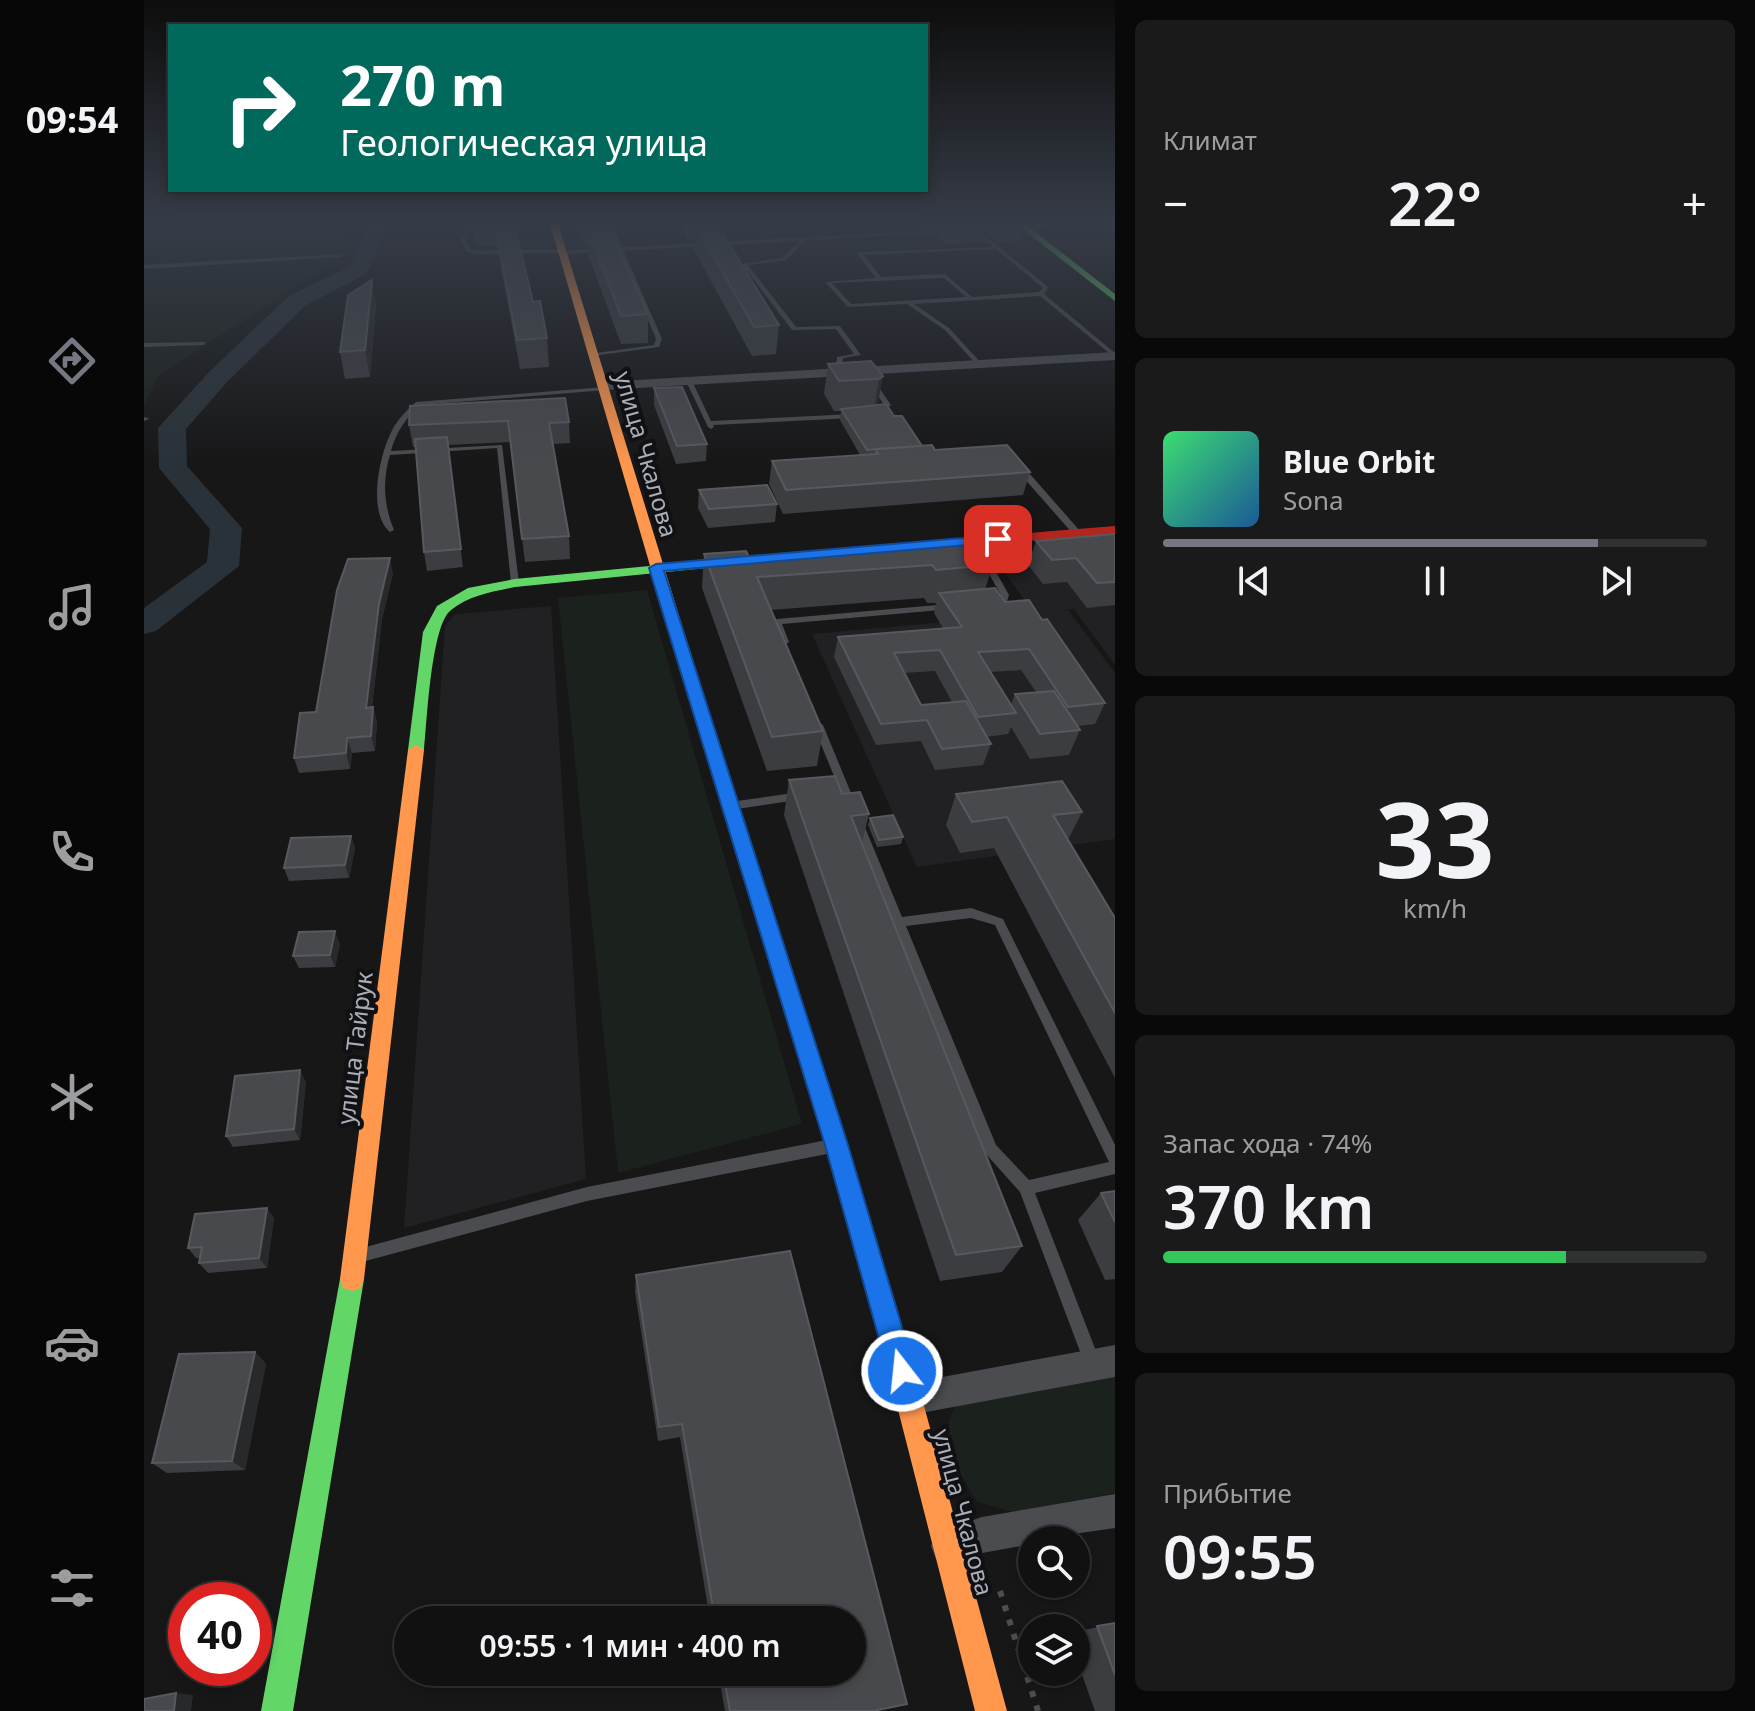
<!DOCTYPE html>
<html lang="ru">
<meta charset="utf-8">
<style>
:root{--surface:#111;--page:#1a1a1a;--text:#f1f3f6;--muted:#9c9d9f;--line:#303131;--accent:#757880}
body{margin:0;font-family:"Noto Sans",sans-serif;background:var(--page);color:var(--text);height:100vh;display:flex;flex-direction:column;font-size:30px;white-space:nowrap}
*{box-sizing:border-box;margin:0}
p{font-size:26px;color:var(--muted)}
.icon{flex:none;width:44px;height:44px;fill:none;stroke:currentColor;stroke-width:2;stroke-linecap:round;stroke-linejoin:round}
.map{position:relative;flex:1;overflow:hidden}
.sheet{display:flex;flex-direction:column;gap:20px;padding:20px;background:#090909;width:640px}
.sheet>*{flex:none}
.guide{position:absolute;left:24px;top:24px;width:760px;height:168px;border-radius:0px;box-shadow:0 4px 12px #0003,0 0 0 2px var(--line);background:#00695c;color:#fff;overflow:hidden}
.tools{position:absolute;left:874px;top:1526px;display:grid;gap:16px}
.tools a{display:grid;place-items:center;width:72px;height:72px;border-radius:50%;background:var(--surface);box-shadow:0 4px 12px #0003,0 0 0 2px var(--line);font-size:40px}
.speed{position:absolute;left:24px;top:1582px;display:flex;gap:16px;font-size:40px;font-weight:700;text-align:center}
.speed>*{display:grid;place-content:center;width:104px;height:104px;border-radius:50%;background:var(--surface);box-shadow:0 4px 12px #0003,0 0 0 2px var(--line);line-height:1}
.speed .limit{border:12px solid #d22;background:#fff;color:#111}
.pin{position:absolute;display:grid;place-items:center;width:68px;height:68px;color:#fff;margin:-34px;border-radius:16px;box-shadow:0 4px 12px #0006}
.me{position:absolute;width:88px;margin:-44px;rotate:344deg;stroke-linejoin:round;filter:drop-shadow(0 0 6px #0008)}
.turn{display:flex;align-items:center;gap:28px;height:168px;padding:0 40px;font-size:36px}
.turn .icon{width:104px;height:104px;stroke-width:2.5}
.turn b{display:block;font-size:56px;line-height:68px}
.big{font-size:60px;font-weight:600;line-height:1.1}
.sheet .tile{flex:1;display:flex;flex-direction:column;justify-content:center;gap:12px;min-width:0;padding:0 28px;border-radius:12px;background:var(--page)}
.sheet .dial{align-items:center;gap:0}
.dial b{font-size:104px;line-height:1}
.song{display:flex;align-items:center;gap:24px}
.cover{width:96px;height:96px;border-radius:12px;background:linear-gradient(135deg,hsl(140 70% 55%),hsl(210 70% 35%))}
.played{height:8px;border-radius:4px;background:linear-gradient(90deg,var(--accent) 80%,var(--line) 80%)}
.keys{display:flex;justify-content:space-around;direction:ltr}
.heat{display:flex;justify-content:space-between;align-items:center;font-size:44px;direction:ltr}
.charge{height:12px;border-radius:6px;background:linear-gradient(90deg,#34c759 74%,var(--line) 0)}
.trip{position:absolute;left:250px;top:1606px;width:472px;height:80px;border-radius:40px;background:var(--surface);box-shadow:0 4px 12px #0003,0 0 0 2px var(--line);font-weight:600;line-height:80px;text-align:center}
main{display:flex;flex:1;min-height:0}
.tabs{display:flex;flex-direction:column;width:144px;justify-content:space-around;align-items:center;background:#070707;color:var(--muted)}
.tabs .icon{width:56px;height:56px}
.tabs .active{color:var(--accent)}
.tabs b{font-size:36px;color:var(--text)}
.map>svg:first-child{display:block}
</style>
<main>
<nav class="tabs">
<b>09:54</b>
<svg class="icon active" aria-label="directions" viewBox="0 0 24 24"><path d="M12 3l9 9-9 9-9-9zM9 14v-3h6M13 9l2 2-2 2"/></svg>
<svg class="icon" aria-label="music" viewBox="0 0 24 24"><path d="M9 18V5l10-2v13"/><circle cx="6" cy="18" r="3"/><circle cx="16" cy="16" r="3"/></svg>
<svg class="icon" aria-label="phone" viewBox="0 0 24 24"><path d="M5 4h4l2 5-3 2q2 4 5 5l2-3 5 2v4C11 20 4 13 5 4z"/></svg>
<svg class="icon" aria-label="climate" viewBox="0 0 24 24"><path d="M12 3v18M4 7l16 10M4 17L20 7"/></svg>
<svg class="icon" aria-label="car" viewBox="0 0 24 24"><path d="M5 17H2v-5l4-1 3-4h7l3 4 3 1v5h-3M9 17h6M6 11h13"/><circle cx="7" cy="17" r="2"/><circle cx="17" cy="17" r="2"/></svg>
<svg class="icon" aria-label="filters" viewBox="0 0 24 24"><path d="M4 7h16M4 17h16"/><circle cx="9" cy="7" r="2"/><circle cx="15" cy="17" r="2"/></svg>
</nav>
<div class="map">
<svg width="971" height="1711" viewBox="0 0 971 1711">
<rect width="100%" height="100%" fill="#171717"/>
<path fill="#212124" d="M971,551V665L930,609L916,611H925L971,673V839L773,867L668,634L891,614L852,561Z
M407,606L442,1179L260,1228L301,625L312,614Z"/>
<path fill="#1b211c" d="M141,224H171L203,231L200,256L14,376L0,406V232Z
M555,224H749L755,230L565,238Z
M503,590L658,1124L474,1173L414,598Z
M971,1377V1493L868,1512L834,1502C815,1475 791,1434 813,1405Z"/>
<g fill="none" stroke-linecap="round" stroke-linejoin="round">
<path fill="#2a3239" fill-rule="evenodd" d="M0,224H18L0,231Z
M218,224H237L242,232L222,274L161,306L83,382L42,429L43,466L98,528L95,566L12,631L0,634V608L63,562L66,529L15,468L14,428L65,372L145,296L206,266L222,232Z"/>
<path stroke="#4d4e52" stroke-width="6" stroke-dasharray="6 9" stroke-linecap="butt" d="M856,1591L894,1711"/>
<path fill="#4b4c50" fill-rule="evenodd" d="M318,224H322L325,236L321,239L326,249L333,251L418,249L421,251L418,253L331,254L322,251L316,238L320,235Z
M464,224H468L518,339L515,347L448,356L445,354L510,345L512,339Z
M822,224H827L904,287L900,294L971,353V358L896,296L770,304L805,328L838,364L833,365L801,330L763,304L704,307L681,282L732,278L713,254L716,252L849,247ZM852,249L899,288L895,292L828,297L801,274L737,277L720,255ZM800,278L822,297L707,304L688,283Z
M959,224H964L971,229V232Z
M659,238L663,239L642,260L604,265L652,327L696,326L717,355L699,358L697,373L692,372L693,357L710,354L692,329L648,330L598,264L638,258Z
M199,254L197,257L0,269V265Z
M61,342V344L59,345L0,347V343Z
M727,378L729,379L747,405L734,415L731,413L740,405L724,380Z
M545,379L548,381L567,421L709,414L712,416L709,418L569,425L570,427L567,429L564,427L542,381Z
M460,387L463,389L462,390L276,405C262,418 252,432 247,451L358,445L375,583L374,585H371L367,583L353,448L246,455C238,481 240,506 250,530L246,532C222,512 236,449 251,425C257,416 264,409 272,402Z
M0,417L4,418L5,419L0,421Z
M872,465H878L936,531V535H930L872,469Z
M837,556H843L865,595L862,604L846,606L842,603L846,600H855L857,595L836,558Z
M805,604L808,605V609L638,624L645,642L641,645L637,642L629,622L633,619Z
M674,722L679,725L712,805L711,808H703L702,805L669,725Z
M656,792L661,796L660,799L586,810L581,806L586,802Z
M715,821L720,825L758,917L827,908L859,919L971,1145V1174L891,1193L957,1364L955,1370L949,1372L943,1370L876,1192L842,1154L840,1149L710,825ZM827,918L851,925L965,1162L885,1180L852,1145L762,926Z
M688,1139L693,1141L695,1146L693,1151L688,1153L443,1201L218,1262L213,1260L211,1255L213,1250L218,1248L443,1187Z"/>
<path fill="#4b4c50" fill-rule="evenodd" d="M894,224H959L418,254L413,251Z
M971,352V360L459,390L453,386L459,382Z
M971,1345V1377L766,1415L754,1411L750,1399L754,1387L766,1383Z
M971,1494V1528L888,1540V1544L838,1553L805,1564L792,1559L787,1546L792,1533L838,1517Z"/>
<path fill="#63d668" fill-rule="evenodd" d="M872,224H881L971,294V301Z
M598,557L603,558V564L371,587C348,592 326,595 307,610C287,625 283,722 280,750L272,755L264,750L279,632L293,606L324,588L371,579Z
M208,1267L217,1270L220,1279L149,1711H117L196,1279L199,1270Z"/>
<path fill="#ff974d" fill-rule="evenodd" d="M406,224H414L566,716L564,720L558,721L550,716Z
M272,745L280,750L220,1279L217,1288L208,1291L199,1288L196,1279L264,750Z
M751,1334L760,1338L764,1347L863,1711H831L738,1347L742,1338Z"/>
<path fill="#b3261e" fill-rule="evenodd" d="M971,526V534L714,555L707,551L714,547Z
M558,711L566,716L704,1145L764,1347L760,1356L751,1360L742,1356L738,1347L682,1145L550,716Z"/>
</g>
<path fill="#3c3d40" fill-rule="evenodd" d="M327,224H370V231L389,302L403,338L405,367L376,369L353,246H333Z
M433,224H461V229L504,314V343L477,344L445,257V246H442Z
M536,224H573L635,325L632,354L608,356L550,250V240L545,241Z
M780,224H843L839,242L802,244L793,236L795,227H783Z
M845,224H881L877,240L853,242L843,233Z
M232,305L226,377L201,379L196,352Z
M684,364L739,376L733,405L750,416L778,446L886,472L879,495L639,514L625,484L628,461L716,455L696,420L697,411H690L680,394Z
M510,388L563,444L562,461L532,464L510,405Z
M266,406L425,422L426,443L409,444L425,536L426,559L381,562L366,442L304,445L319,567L283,571L280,552L271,447H269L265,425Z
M555,490L633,504L631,522L564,528L554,508Z
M971,534V605L943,608L923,582L899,584L884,565L892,541Z
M560,554L605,557L849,565L841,589L861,602L961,703L951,724L934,726L936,730L925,755L886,759L867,727L864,734L842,737L847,744L839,765L791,770L777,741L732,745L690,657L694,637L799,628L790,613L792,603H783L780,598L627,610L679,731L673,766L623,771L558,588ZM877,670L892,692L871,694L867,705L846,672ZM791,671L808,702L777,705L760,673Z
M249,573L238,619L228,707H229L233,722L231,751L208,753L206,769L155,773L150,758L172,712Z
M645,780L698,794L725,814L718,843L878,1246L858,1272L796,1281L640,815Z
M812,794L938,812L924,840L971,918V1078L850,848L816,853L802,825Z
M726,818L759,837L757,844L733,847L724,825Z
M207,836L211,848L205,878L145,881L140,868Z
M196,944L191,967L155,968L149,956Z
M162,1082L156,1140L89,1147L82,1136Z
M971,1191V1279L961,1280L934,1220L957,1193Z
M123,1208L130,1218L123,1268L64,1273L55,1263L56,1258H52L44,1248Z
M646,1251L763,1704L729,1711H581L574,1672H708V1620H566L536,1437L514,1441L491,1292L492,1275Z
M111,1352L122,1364L101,1470L23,1473L8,1463Z
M971,1623V1711H951L932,1658V1632Z"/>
<path fill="#28292a" d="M228,280L232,305L226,377L221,350Z
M739,376L733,407L730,409L735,379Z
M246,558L249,573L238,619L226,723L222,708L235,604Z
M229,707L233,722L231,751L227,736Z
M203,738L208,753L206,769L202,753Z
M207,836L211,848L205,878L201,865Z
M191,931L196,944L191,967L186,955Z
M156,1070L162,1082L156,1140L150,1129Z
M123,1208L130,1218L123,1268L115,1258Z
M111,1352L122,1364L101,1470L88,1461Z
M32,1693L49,1695L47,1711H30Z"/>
<path fill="#48494d" stroke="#57595e" stroke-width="2" d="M539,224H551L550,235L545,236Z
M551,224H573L635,325L610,327Z
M465,229L504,314L477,316L445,231Z
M352,231H372L389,302L396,301L403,338L373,340Z
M228,280L221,350L196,352L204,295Z
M727,361L739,376L735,379L695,381L684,364Z
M538,387L563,444L533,446L510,388Z
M421,398L425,422L405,423L425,536L378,539L364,421L265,425L266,406Z
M742,404L750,416H758L778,446L723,450L697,409Z
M303,437L317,549L280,552L271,439Z
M788,445L791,450L863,445L886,472L642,490L628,461L734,454L730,449Z
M623,485L633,504L565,509L555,490Z
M971,534V582L953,583L932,558L908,560L892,541Z
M833,542L849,565L792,570L788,565L613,577L679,731L628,737L560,554L602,551L605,557Z
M246,558L235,604L222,708L229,707L227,736L203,738L202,753L150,758L156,713L172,712L193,590L204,559Z
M851,588L861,602L885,600L898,620L903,619L961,703L924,707L885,649L834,652L872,713L834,717L796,650L750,653L777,705L822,701L847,744L798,749L783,720L737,724L694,637L818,627L795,593Z
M910,691L936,730L896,734L871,694Z
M691,776L698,794L716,792L725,814L707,816L878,1246L812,1255L645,780Z
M918,781L938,812L909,815L971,918V1013L863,817L828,822L812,794Z
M749,815L759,837L735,840L726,818Z
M207,836L201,865L140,868L147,838Z
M191,931L186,955L149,956L155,932Z
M156,1070L150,1129L82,1136L91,1076Z
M971,1191V1222L957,1193Z
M123,1208L115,1258L55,1263L58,1247L44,1248L51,1214Z
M646,1251L763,1704L729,1711H586L579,1672H708V1620H571L538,1424L515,1427L492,1275Z
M111,1352L88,1461L8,1463L35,1354Z
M971,1623V1675L953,1626Z
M32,1693L30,1711H0V1699Z"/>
<linearGradient id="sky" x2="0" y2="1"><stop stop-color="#0d0d0d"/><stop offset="0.48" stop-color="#363c47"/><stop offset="1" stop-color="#363c47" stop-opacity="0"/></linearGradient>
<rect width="971" height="464" fill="url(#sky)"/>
<path fill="#1a73e8" stroke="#114b97" stroke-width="2" d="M854,535L859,536V542L520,571L704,1145L771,1371L767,1380L758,1384L748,1380L744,1371L681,1145L505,568L512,564Z"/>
<g text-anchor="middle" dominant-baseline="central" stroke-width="8" stroke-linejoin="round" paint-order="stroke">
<g font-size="24" fill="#a8adb8" stroke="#111113">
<text transform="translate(503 454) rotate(74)">улица Чкалова</text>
<text transform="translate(210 1048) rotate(-83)">улица Тайрук</text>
<text transform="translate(820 1512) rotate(75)">улица Чкалова</text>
</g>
</g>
</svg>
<div class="tools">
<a><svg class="icon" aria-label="search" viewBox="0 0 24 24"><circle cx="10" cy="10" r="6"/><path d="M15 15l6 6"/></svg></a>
<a><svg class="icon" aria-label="layers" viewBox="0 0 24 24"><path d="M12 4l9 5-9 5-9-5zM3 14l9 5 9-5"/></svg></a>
</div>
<div class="speed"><div class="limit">40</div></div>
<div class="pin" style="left:854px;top:539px;background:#d93025"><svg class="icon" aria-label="arrive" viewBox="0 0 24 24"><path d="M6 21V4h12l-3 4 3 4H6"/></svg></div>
<svg class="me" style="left:758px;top:1371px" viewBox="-20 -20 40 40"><circle r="17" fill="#1a73e8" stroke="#fff" stroke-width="3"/><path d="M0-11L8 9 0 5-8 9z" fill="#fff"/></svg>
<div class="trip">09:55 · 1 мин · 400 m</div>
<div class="guide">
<div class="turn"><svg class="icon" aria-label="right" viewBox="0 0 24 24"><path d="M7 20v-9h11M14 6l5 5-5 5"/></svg><div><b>270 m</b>Геологическая улица</div></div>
</div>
</div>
<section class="sheet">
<div class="tile"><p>Климат</p>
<div class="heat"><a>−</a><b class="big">22°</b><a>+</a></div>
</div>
<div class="tile">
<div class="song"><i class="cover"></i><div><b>Blue Orbit</b><p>Sona</p></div></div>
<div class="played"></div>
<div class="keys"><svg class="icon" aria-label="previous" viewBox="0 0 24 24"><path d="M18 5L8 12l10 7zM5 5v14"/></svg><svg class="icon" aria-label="pause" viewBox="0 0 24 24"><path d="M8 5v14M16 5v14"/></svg><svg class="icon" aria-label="next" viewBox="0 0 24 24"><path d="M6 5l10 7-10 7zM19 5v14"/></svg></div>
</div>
<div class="tile dial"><b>33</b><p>km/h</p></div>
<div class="tile"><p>Запас хода · 74%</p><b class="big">370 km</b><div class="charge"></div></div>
<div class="tile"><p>Прибытие</p><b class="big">09:55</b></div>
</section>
</main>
